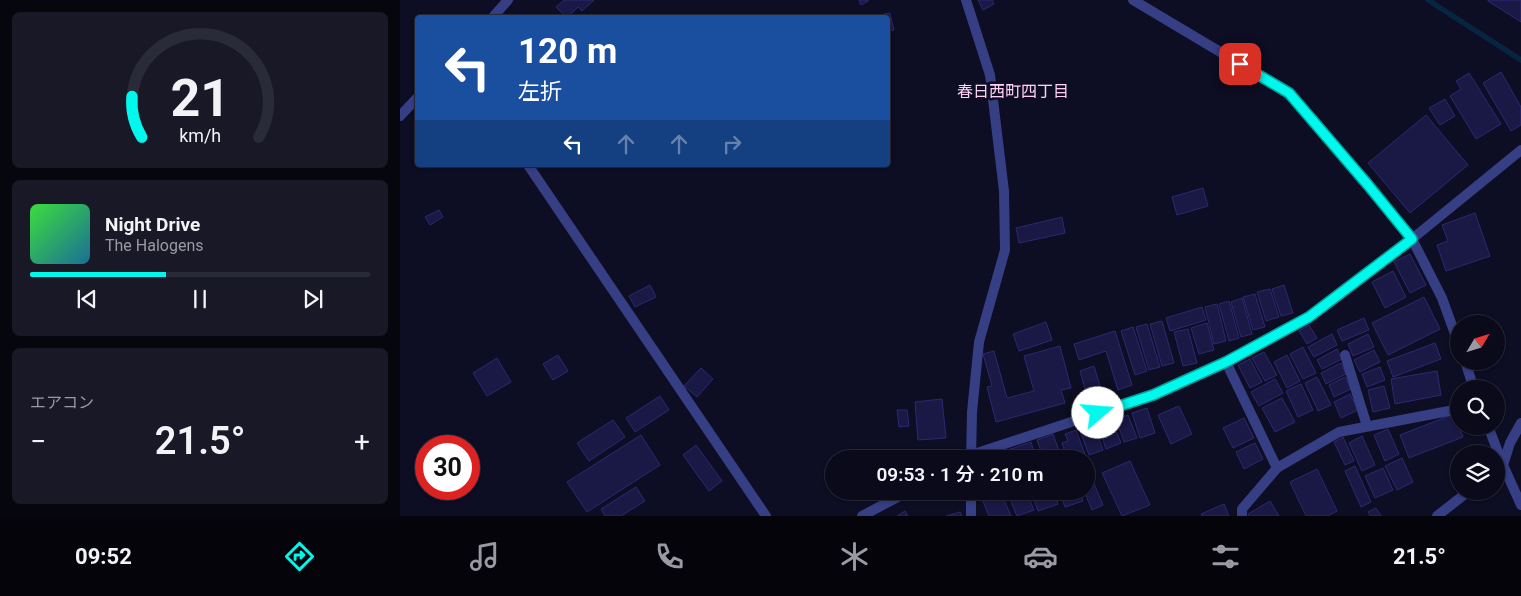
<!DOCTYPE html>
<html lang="ja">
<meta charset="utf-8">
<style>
:root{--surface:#0a0a1a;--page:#181827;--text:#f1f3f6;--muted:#999aa2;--line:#2a2b39;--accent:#00f9ed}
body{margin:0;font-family:Roboto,"Noto Sans JP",sans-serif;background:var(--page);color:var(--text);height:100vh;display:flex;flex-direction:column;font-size:19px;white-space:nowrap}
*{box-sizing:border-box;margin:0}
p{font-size:16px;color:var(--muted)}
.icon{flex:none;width:28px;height:28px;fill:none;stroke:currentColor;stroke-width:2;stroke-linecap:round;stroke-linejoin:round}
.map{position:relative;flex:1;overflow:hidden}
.details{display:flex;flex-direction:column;gap:12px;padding:12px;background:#06060e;width:400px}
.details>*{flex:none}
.top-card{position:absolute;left:15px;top:15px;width:475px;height:152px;border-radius:5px;box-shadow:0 1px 4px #0004,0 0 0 1px var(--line);background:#1a4fa0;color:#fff;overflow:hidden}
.needle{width:32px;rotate:52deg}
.fabs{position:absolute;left:1050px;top:315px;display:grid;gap:10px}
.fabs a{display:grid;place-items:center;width:55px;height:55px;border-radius:50%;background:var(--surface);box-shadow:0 1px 4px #0004,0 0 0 1px var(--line);font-size:25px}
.speed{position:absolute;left:15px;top:435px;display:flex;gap:10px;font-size:25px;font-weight:700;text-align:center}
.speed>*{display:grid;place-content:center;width:65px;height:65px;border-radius:50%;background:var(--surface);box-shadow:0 1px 4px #0004,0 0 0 1px var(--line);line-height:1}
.speed .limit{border:8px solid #d22;background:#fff;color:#111}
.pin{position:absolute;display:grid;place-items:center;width:42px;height:42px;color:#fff;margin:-21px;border-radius:10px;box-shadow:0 2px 8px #0006}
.me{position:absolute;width:55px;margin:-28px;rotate:72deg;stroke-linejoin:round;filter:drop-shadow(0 0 4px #0008)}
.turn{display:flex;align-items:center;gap:18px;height:105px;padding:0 20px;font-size:22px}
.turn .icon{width:65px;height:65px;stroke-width:2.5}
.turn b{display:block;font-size:35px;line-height:42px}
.lanes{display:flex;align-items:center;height:48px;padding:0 20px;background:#0003;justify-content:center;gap:25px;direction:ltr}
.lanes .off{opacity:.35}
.big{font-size:38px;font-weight:600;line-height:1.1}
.details .tile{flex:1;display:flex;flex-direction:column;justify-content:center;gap:8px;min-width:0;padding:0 18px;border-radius:8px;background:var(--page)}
.details .dial{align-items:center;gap:0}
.dial svg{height:130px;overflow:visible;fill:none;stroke:var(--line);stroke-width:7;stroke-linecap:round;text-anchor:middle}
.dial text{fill:var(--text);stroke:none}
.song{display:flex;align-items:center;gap:15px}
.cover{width:60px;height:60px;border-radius:8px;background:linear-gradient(135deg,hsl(120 70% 55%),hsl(200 70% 35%))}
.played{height:5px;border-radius:2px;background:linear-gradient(90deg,var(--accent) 40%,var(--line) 40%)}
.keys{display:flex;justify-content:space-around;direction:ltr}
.heat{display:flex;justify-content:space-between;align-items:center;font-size:28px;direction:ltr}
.trip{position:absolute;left:425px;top:450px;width:270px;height:50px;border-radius:25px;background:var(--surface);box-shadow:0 1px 4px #0004,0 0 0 1px var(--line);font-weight:600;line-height:50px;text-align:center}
.tab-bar{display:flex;height:80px;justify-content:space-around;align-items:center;background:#04040a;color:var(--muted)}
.tab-bar .icon{width:35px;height:35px}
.tab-bar .selected{color:var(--accent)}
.tab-bar b{font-size:22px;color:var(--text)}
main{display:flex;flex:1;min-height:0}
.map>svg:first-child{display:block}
</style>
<main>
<section class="details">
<div class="tile dial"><svg viewBox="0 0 100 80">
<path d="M14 69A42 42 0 1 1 86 69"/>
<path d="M14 69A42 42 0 0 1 8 44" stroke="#00f9ed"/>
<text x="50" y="56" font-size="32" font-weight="700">21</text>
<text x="50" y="72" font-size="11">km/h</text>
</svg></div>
<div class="tile">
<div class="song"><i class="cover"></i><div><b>Night Drive</b><p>The Halogens</p></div></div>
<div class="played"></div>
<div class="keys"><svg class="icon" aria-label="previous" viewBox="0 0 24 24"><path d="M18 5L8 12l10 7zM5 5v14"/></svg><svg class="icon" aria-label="pause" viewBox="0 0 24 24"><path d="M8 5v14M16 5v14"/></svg><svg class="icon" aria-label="next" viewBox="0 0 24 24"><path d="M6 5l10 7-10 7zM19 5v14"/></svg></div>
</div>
<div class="tile"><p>エアコン</p>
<div class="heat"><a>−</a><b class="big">21.5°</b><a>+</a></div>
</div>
</section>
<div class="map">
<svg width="1121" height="516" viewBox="0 0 1121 516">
<rect width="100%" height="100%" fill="#0d0d23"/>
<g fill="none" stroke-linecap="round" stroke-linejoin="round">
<path stroke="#072541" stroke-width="5.5" d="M1028,0L1121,60"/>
</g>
<path fill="#1a1845" stroke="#2c2972" d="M164,0H194L182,11L178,7L167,18L156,7Z
M459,0H468V1L461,5Z
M578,0H592L594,4L583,10Z
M1088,0H1121V22L1088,1Z
M490,13L494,30L488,31V18H475L474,16Z
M1101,72L1121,107V125L1111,131L1083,83Z
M1069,73L1101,124L1076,139L1050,96L1061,89L1056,81Z
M1045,99L1055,116L1040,125L1029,108Z
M1026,115L1068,165L1010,213L968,163Z
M803,188L808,206L777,215L772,197Z
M39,210L43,217L30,225L25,217Z
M1075,213L1090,256L1046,271L1037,245L1048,241L1042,225Z
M662,217L665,233L619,243L616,228Z
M1010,254L1026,285L1010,293L994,262Z
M993,271L1006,297L985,308L972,282Z
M250,285L256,297L235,307L229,296Z
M884,285L893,313L881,316L872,289Z
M870,289L879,317L866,321L857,292Z
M855,294L865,327L853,330L843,297Z
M1024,297L1040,329L988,355L972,323Z
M842,298L852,334L841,337L831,302Z
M829,301L839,338L829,341L819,304Z
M817,304L826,341L814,344L805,307Z
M802,307L806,320L770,331L766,318Z
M964,318L969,330L942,341L937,330Z
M762,321L774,363L762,366L750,324Z
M646,322L652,340L619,351L613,334Z
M807,323L814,350L799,354L791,328Z
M747,324L760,367L749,370L736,327Z
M909,325L917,338L907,344L899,331Z
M733,327L747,371L735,375L721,331Z
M788,329L797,363L783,366L774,332Z
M715,331L732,385L718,390L706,351L679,360L674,344Z
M932,334L937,345L914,357L908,347Z
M968,334L974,347L953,356L948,344Z
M1035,343L1041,359L993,377L987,361Z
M660,346L671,388L661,390L665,403L596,422L587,387L592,386L583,354L594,351L607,398L634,391L624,356Z
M903,347L916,373L903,379L890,354Z
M937,349L942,359L922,369L917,360Z
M974,350L980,362L960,372L954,360Z
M864,352L877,375L865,381L852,358Z
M158,355L168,371L153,380L143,364Z
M887,355L900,381L887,388L874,362Z
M97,358L111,382L87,396L73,373Z
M850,359L862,382L850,388L838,365Z
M941,363L946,374L926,384L921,373Z
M694,366L703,396L688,400L680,371Z
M980,367L985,380L967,387L962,374Z
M301,368L313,379L297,397L284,386Z
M1037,371L1041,395L995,404L991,379Z
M917,377L931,405L918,411L905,383Z
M945,377L951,389L934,397L929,385Z
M875,379L883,393L859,406L851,392Z
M901,384L913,410L898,417L886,391Z
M984,386L990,408L973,412L968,390Z
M950,394L958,410L941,418L934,402Z
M260,396L269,410L235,432L226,418Z
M882,398L895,422L875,432L862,408Z
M542,399L546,438L518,440L515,402Z
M779,406L792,434L771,444L758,415Z
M747,408L755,433L740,438L732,413Z
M497,410H507L509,426L499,427Z
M1054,414L1063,437L1009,458L1000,435Z
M728,415L737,438L724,442L716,419Z
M844,418L854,438L833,448L823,428Z
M213,420L225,437L189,461L177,443Z
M712,421L721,443L706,449L698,426Z
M694,425L703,450L689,455L680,431Z
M988,429L999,454L985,461L974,435Z
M676,430L686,457L681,459H667L662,443L668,441L665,434Z
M653,434L662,459H644L637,440Z
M241,435L260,465L187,512L167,482Z
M962,436L975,465L962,471L949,443Z
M943,437L954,461L945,465L934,442Z
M631,442L636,459H604L602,452Z
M855,443L863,459L844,469L836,452Z
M296,445L322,481L309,491L283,455Z
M1002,458L1013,482L997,490L985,466Z
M730,461L750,505L722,516L702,473Z
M955,466L971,502L961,507L945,471Z
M983,468L993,490L975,498L965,476Z
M917,469L937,511L928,516H906L890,482Z
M692,479L703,505L692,510L684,491H686V482Z
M236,487L245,501L221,516H205L201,509Z
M610,491H626L634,510L617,516L607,492Z
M631,491H654L658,504L638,511Z
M659,491H679L683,501L665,507Z
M601,493L611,516H589L583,501Z
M870,501L879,516H849L848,514Z
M824,504L829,516H802L801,514Z
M976,508L981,516H970L968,512Z
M505,511L508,516H497Z
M560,512L562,516H546Z"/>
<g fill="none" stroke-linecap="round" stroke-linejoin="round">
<path stroke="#363e84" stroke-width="10" d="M945,355L967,426"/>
<path stroke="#363e84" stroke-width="10" d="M566,0L590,75L604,191L605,250L579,342L572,412L571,459
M733,0L889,93L968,185L1012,239L1042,298L1059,345
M128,165L366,516
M1065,361L1074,389
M826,362L877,468
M1088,426L1103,465L1121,505
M566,459L571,455L753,395L826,362L909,317L1012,239L1121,150
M1096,470L1103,465L1110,443L1121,423
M571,491V516
M462,516L509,491
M842,516V509L877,468L939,432L1059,409
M1037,516L1069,491"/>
<path stroke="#363e84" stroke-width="10" d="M92,18L108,0
M0,116L18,97"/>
</g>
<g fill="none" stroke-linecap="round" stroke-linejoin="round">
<defs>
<path id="route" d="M698,413L753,395L826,362L909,317L1012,239L968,185L889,93L840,64"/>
</defs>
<use href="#route" stroke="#00a29a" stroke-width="12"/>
<use href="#route" stroke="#00f9ed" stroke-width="9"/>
</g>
<g text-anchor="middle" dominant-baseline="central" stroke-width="5" stroke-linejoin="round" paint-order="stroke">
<g font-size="16" fill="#ffd0f5" stroke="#0d0d23">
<text x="613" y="91">春日西町四丁目</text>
</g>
</g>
</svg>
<div class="fabs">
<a><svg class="needle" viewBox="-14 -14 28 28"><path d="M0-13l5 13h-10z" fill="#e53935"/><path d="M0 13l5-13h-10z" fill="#999aa2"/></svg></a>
<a><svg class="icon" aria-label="search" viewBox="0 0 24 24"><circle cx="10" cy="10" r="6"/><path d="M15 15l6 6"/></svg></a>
<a><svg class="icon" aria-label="layers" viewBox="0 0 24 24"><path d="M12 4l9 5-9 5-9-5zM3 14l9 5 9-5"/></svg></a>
</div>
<div class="speed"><div class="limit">30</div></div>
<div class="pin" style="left:840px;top:64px;background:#d93025"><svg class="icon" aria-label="arrive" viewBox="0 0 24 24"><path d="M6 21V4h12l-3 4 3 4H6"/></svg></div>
<svg class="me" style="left:698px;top:413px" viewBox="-20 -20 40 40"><circle r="19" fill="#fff"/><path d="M0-13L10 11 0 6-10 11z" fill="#00f9ed"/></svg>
<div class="trip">09:53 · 1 分 · 210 m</div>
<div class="top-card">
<div class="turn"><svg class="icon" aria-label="left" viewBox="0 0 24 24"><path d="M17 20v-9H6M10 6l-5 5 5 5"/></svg><div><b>120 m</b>左折</div></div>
<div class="lanes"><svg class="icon" aria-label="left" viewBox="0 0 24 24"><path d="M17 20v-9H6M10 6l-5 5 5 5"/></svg><svg class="icon off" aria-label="ahead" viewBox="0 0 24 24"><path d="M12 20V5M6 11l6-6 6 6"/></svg><svg class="icon off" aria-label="ahead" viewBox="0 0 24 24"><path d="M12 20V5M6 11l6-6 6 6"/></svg><svg class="icon off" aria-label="right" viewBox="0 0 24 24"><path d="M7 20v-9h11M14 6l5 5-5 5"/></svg></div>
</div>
</div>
</main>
<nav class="tab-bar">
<b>09:52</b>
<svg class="icon selected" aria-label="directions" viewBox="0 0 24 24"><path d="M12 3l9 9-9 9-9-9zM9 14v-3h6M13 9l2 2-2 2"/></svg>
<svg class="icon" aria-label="music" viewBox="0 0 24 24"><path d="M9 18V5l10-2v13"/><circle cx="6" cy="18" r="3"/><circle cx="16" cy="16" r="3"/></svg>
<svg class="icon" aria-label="phone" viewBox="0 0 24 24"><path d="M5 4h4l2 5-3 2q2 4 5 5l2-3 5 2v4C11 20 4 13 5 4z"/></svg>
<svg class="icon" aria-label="climate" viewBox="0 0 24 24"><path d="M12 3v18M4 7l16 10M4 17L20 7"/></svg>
<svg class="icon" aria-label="car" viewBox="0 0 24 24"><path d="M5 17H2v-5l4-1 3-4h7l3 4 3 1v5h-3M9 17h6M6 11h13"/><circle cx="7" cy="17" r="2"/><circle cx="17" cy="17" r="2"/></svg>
<svg class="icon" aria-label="filters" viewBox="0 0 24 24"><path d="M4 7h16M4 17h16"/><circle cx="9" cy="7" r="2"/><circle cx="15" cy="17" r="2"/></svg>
<b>21.5°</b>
</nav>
